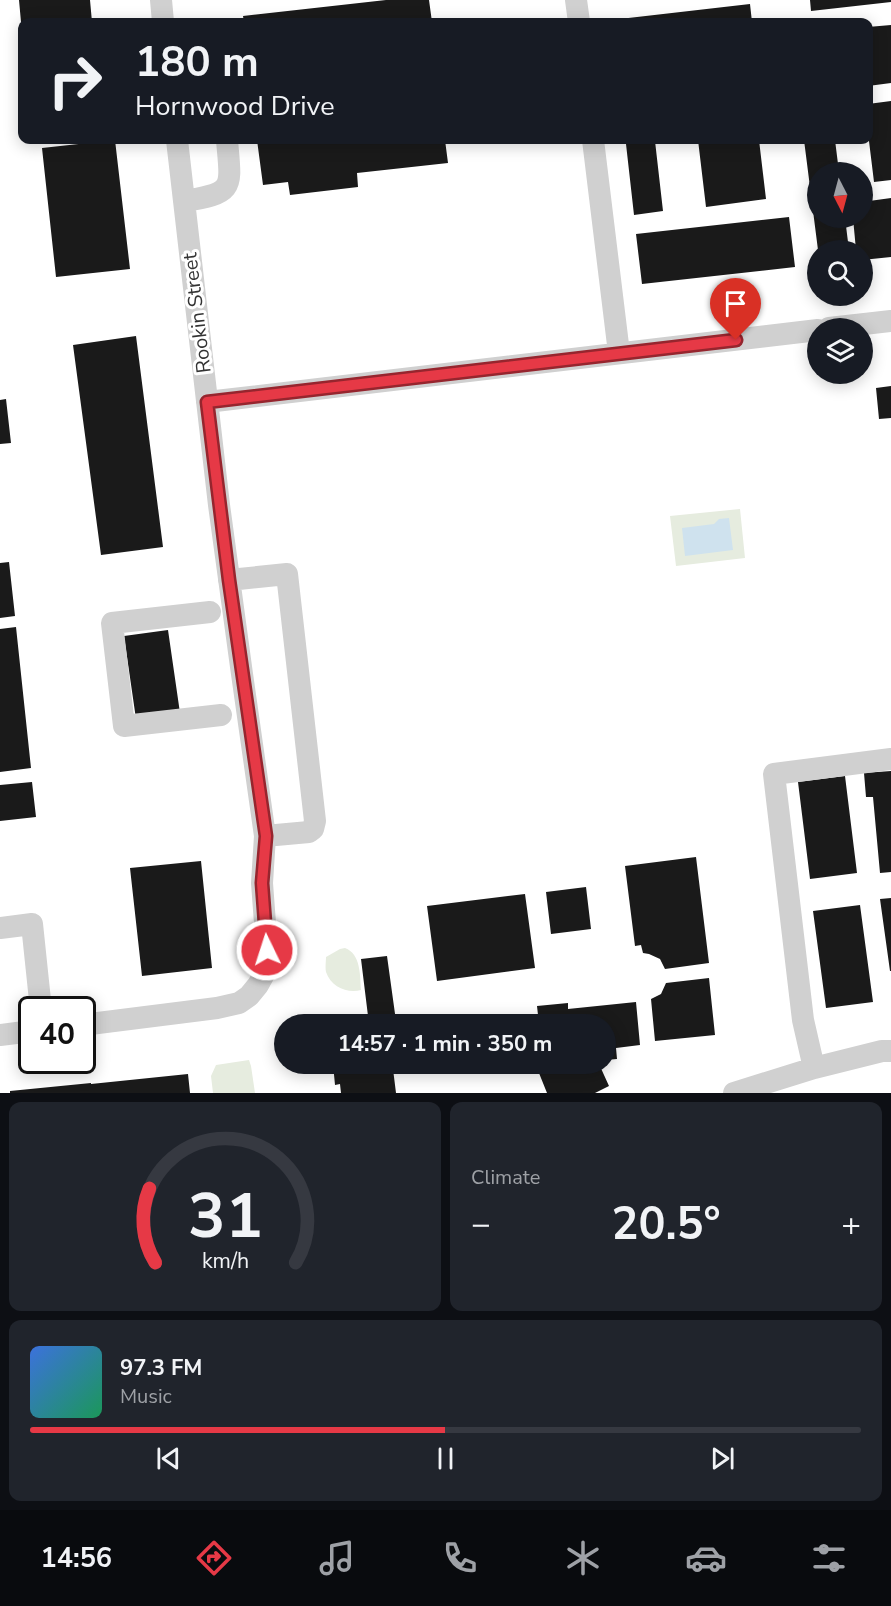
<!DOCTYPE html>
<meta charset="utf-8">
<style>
:root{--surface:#171b24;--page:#20242c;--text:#f1f3f6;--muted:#9ea1a6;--line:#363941;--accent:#e63946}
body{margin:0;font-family:"Nunito Sans",sans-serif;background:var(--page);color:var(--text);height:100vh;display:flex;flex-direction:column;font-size:22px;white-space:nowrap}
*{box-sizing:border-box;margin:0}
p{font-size:20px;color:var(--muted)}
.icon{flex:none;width:33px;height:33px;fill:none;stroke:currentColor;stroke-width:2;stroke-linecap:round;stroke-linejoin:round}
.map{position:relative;height:1093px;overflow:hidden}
.panel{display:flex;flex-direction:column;gap:9px;padding:9px;background:#0d0f14;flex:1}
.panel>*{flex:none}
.hud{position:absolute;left:18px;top:18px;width:855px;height:126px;border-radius:12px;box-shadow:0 3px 15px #0003;background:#171b24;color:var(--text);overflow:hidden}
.needle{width:39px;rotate:174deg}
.fabs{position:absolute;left:807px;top:162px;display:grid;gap:12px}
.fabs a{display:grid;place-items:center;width:66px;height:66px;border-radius:50%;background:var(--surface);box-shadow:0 3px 15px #0003;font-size:30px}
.speed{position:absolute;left:18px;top:996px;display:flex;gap:12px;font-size:30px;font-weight:700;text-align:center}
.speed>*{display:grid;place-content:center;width:78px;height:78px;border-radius:50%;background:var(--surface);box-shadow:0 3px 15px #0003;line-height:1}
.speed .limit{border:3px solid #111;border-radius:9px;background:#fff;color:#111}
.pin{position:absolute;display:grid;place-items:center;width:51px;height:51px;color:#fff;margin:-62px -26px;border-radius:50% 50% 50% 0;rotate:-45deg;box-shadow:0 0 6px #0007}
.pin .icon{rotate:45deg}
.me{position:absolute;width:66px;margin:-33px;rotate:356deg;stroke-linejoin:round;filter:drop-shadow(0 0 4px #0008)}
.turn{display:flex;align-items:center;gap:21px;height:126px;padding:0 18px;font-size:27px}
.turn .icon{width:78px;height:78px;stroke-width:2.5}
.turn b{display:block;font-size:42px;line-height:51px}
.big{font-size:45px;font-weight:700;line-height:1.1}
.panel .card{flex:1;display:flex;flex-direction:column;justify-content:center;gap:9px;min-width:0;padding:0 21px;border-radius:12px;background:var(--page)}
.panel .dial{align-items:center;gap:0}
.dial svg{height:156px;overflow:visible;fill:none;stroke:var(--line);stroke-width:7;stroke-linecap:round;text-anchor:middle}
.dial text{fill:var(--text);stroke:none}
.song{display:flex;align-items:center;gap:18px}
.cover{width:72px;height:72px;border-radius:9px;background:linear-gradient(135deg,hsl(220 70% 55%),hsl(150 70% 35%))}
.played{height:6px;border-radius:3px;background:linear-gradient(90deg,var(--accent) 50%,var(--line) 50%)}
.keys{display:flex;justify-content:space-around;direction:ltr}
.heat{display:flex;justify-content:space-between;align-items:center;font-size:33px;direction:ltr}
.panel .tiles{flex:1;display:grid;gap:9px;grid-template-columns:1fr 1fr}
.card:last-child{grid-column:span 2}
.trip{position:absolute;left:274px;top:1014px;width:342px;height:60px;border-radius:30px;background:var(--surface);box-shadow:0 3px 15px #0003;font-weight:700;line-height:60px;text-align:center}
.dock{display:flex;height:96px;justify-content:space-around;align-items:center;background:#090b0e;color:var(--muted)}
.dock .icon{width:42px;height:42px}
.dock .active{color:var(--accent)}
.dock b{font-size:27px;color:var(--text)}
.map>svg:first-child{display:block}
</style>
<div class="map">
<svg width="891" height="1093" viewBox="0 0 891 1093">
<rect width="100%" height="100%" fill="#fff"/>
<path fill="#e6ecdf" d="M740,509L745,558L676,566L670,516Z
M345,948C361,954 360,975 361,990C348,994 331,987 326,972C325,968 326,961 326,957L340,949Z
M249,1060L251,1066L255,1093H213L211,1076L216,1065Z"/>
<path fill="#cfe2ee" d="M729,518L733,550L685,556L682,528L714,524L719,519Z"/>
<path fill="#1a1a1a" d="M19,0H90L92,22H21Z
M386,0H429L432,22H244L243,16Z
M810,0H891V2L811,11Z
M750,4L752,22H611V20Z
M891,25V83L868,86V27Z
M891,101V180L874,182L868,133V104Z
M115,140L130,269L56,277L42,148Z
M257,140H445L448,163L357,173L358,187L290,195L288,182L263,185Z
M698,140H759L766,199L706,207Z
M804,140H835L839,172H818V218H845L849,250H818Z
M655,141L663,211L634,215L626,144Z
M891,198V257L862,260V250H856L853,218H862V202Z
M789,217L795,267L642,284L636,234Z
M136,336L163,547L101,555L73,345Z
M891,386V418L879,419L876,388Z
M6,399L11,443L0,444V400Z
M9,562L15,616L0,618V563Z
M16,627L31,768L0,772V629Z
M168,630L180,713L136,719L124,636Z
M891,771V872L880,873L873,797H866L864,773Z
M845,776L857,873L810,879L798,782Z
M32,782L36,817L0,821V785Z
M696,857L709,963L665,969L660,959L649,954L643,953L641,945L635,946L625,866Z
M201,861L212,968L142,976L130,868Z
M586,887L591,929L551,934L546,892Z
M525,894L535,968L437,981L427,906Z
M891,898V971H890L880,899Z
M860,905L873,1002L826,1008L813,911Z
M387,956L396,1021L369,1024L361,959Z
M709,978L715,1035L655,1041L651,999L661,994L666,983Z
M636,1002L640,1045L616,1048L617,1059L606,1060V1024H539L537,1006L568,1003V1009Z
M333,1064H371L372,1072L393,1069L396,1093H341L340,1084L335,1085Z
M538,1064H599L609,1086L595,1093H547L539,1073L542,1072Z
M188,1074L190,1093H10V1091L91,1083V1084Z"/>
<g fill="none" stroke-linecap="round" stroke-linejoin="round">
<path stroke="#d0d0d0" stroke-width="22" d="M161,0L163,22
M576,0L579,22
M593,140L619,353
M184,201C236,193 231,188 227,140
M829,328L891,321
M207,402L818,330
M229,580L287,574L315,821L313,829L309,832L265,836
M210,612L112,623L124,726L221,715
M0,928L32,924L41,1010
M82,1025L217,1008L239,1003L249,996L258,985L263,976L266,964L267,950L262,883L265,836L242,674L219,505L177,140
M0,1035L32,1031
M814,1068L803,1020L774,774L891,759
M734,1093L814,1068L882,1051H891"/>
</g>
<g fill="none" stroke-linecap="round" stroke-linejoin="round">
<defs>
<path id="route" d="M267,950L262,883L266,836L229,580L207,402L736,340"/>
</defs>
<use href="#route" stroke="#96252e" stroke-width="15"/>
<use href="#route" stroke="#e63946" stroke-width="10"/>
</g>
<g text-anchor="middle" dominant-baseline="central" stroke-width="6" stroke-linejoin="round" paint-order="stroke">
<g font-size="20" fill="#333" stroke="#fff">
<text transform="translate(197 313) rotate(-97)">Rookin Street</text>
</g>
</g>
</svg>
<div class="fabs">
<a><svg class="needle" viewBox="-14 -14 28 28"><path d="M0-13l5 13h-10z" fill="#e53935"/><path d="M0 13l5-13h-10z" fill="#9ea1a6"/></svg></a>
<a><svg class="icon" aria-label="search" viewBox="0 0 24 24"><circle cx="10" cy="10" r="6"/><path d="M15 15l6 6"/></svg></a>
<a><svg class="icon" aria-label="layers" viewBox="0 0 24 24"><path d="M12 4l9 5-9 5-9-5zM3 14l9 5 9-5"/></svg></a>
</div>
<div class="speed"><div class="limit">40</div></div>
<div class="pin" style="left:736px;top:340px;background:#d93025"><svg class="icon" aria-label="arrive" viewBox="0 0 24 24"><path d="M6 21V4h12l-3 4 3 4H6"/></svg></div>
<svg class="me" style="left:267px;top:950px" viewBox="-20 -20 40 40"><circle r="17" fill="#e63946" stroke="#fff" stroke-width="3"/><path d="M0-11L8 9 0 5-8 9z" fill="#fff"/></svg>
<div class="trip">14:57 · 1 min · 350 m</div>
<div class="hud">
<div class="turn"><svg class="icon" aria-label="right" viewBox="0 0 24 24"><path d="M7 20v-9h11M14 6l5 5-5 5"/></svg><div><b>180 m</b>Hornwood Drive</div></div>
</div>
</div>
<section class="panel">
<div class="tiles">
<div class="card dial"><svg viewBox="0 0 100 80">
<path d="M14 69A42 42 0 1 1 86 69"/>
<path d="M14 69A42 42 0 0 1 11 31" stroke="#e63946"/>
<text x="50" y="56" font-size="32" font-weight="700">31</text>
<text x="50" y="72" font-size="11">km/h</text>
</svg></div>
<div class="card"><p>Climate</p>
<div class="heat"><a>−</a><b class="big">20.5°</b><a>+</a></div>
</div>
<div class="card">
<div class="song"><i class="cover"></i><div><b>97.3 FM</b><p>Music</p></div></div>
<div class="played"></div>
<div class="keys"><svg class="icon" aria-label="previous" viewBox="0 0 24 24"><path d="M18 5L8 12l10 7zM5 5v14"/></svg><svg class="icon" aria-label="pause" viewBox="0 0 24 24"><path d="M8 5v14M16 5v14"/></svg><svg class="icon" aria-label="next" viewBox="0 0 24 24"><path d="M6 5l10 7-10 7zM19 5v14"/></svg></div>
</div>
</div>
</section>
<nav class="dock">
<b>14:56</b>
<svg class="icon active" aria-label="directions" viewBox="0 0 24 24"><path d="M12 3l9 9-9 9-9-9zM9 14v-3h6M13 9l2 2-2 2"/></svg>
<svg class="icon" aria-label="music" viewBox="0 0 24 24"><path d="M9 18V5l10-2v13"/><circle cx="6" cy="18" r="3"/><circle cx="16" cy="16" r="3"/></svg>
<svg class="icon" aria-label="phone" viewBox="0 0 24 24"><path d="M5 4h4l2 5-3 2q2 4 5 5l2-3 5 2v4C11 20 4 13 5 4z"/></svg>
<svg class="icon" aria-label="climate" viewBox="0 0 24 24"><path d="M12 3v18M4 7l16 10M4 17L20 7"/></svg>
<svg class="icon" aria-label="car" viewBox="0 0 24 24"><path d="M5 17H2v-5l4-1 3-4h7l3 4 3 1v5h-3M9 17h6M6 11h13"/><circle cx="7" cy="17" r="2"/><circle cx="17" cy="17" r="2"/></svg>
<svg class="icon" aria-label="filters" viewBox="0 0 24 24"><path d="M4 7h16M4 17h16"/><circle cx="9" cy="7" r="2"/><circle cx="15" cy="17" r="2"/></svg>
</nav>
